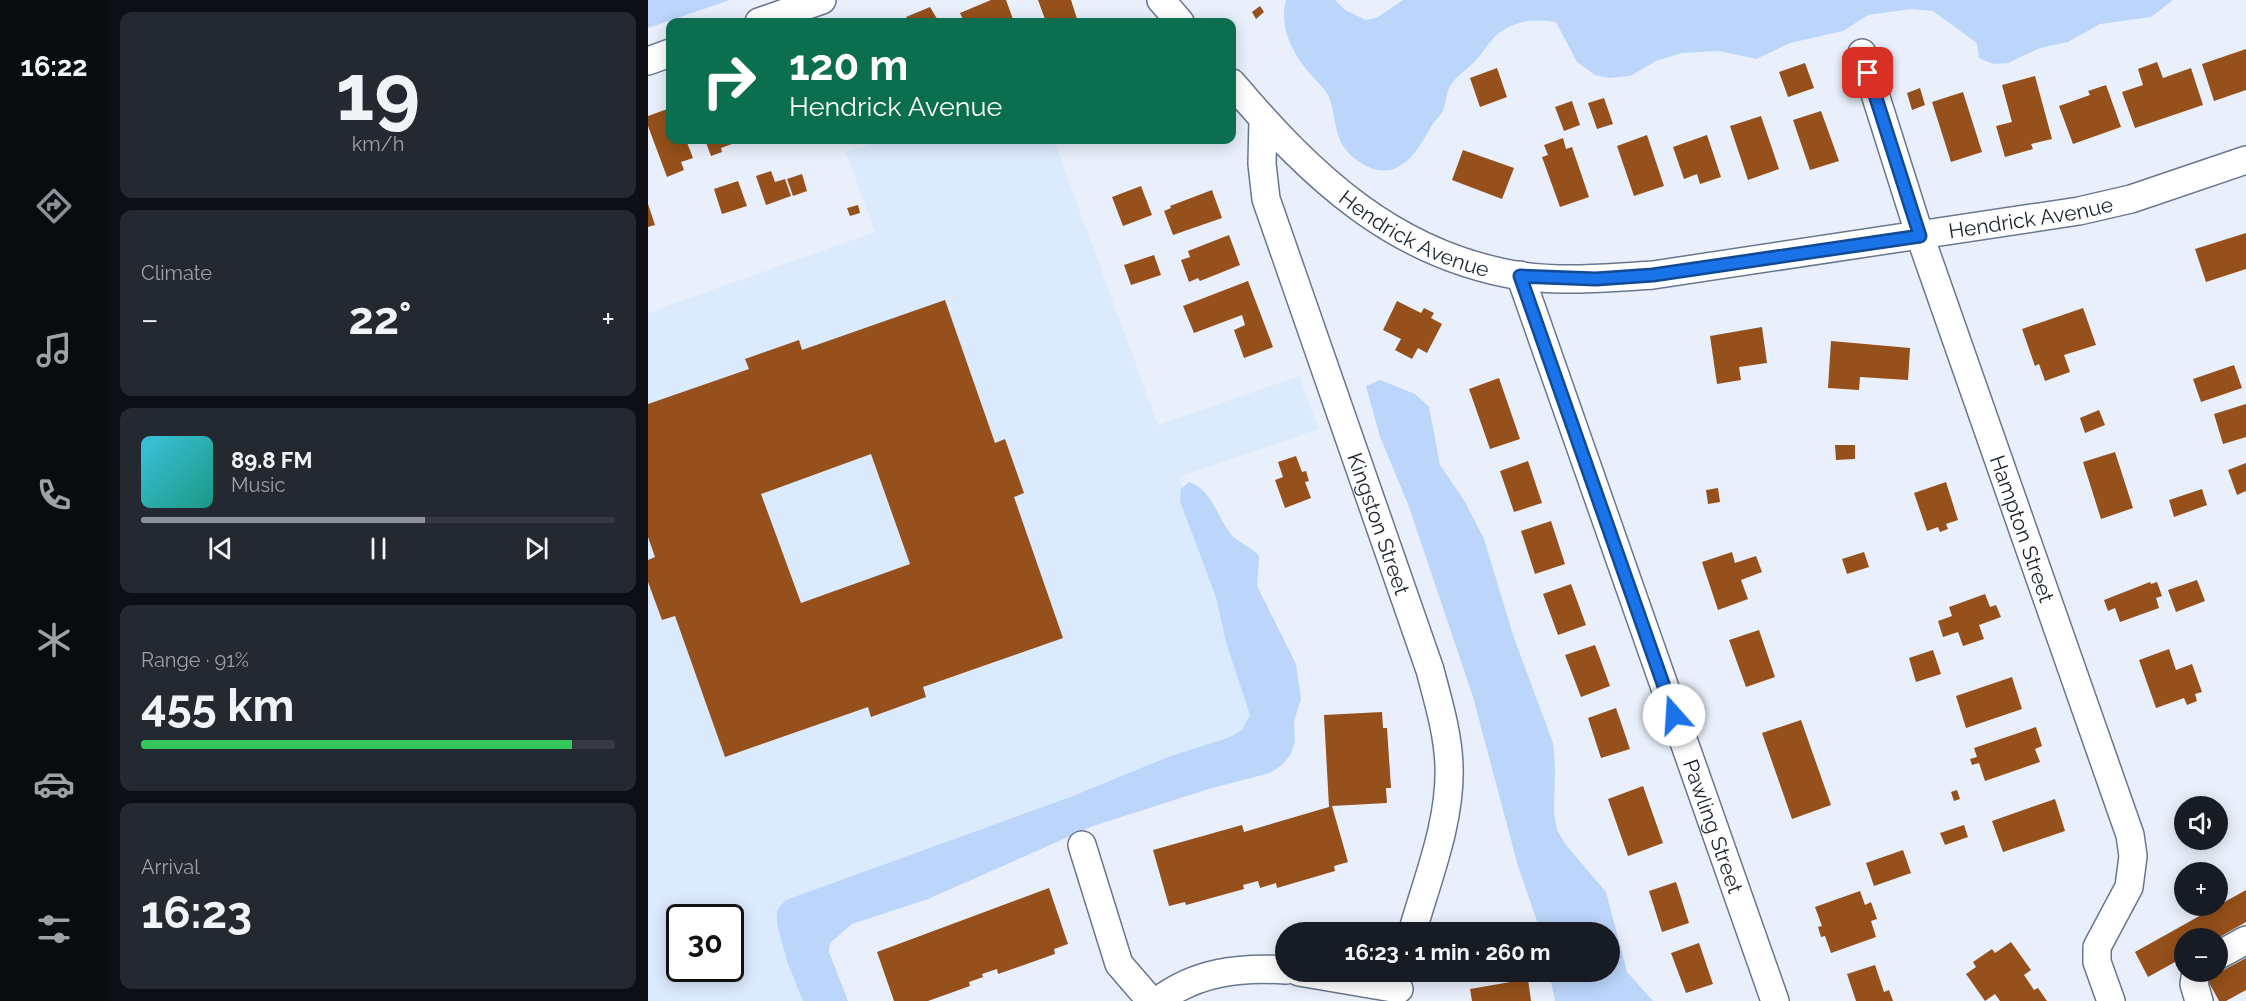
<!DOCTYPE html>
<meta charset="utf-8">
<style>
:root{--surface:#171b24;--page:#242831;--text:#f1f3f6;--muted:#9ea1a6;--line:#363941;--accent:#8c9099}
body{margin:0;font-family:Raleway,sans-serif;background:var(--page);color:var(--text);height:100vh;display:flex;flex-direction:column;font-size:22px;white-space:nowrap}
*{box-sizing:border-box;margin:0}
p{font-size:20px;color:var(--muted)}
.icon{flex:none;width:33px;height:33px;fill:none;stroke:currentColor;stroke-width:2;stroke-linecap:round;stroke-linejoin:round}
.map{position:relative;flex:1;overflow:hidden}
.sheet{display:flex;flex-direction:column;gap:12px;padding:12px;background:#0d0f14;width:540px}
.sheet>*{flex:none}
.top-card{position:absolute;left:18px;top:18px;width:570px;height:126px;border-radius:12px;box-shadow:0 3px 15px #0003;background:#0b6e4f;color:#fff;overflow:hidden}
.tools{position:absolute;left:1526px;top:796px;display:grid;gap:12px}
.tools a{display:grid;place-items:center;width:54px;height:54px;border-radius:50%;background:var(--surface);box-shadow:0 3px 15px #0003;font-size:30px}
.speed{position:absolute;left:18px;top:904px;display:flex;gap:12px;font-size:30px;font-weight:700;text-align:center}
.speed>*{display:grid;place-content:center;width:78px;height:78px;border-radius:50%;background:var(--surface);box-shadow:0 3px 15px #0003;line-height:1}
.speed .limit{border:3px solid #111;border-radius:9px;background:#fff;color:#111}
.pin{position:absolute;display:grid;place-items:center;width:51px;height:51px;color:#fff;margin:-26px;border-radius:12px;box-shadow:0 3px 9px #0006}
.me{position:absolute;width:66px;margin:-33px;rotate:341deg;stroke-linejoin:round;filter:drop-shadow(0 0 4px #0008)}
.turn{display:flex;align-items:center;gap:21px;height:126px;padding:0 24px;font-size:27px}
.turn .icon{width:78px;height:78px;stroke-width:2.5}
.turn b{display:block;font-size:42px;line-height:51px}
.big{font-size:45px;font-weight:700;line-height:1.1}
.sheet .tile{flex:1;display:flex;flex-direction:column;justify-content:center;gap:9px;min-width:0;padding:0 21px;border-radius:12px;background:var(--page)}
.sheet .dial{align-items:center;gap:0}
.dial b{font-size:78px;line-height:1}
.song{display:flex;align-items:center;gap:18px}
.cover{width:72px;height:72px;border-radius:9px;background:linear-gradient(135deg,hsl(190 70% 55%),hsl(170 70% 35%))}
.played{height:6px;border-radius:3px;background:linear-gradient(90deg,var(--accent) 60%,var(--line) 60%)}
.keys{display:flex;justify-content:space-around;direction:ltr}
.heat{display:flex;justify-content:space-between;align-items:center;font-size:33px;direction:ltr}
.charge{height:9px;border-radius:4px;background:linear-gradient(90deg,#34c759 91%,var(--line) 0)}
.trip{position:absolute;left:627px;top:922px;width:345px;height:60px;border-radius:30px;background:var(--surface);box-shadow:0 3px 15px #0003;font-weight:700;line-height:60px;text-align:center}
main{display:flex;flex:1;min-height:0}
.tab-bar{display:flex;flex-direction:column;width:108px;justify-content:space-around;align-items:center;background:#090b0e;color:var(--muted)}
.tab-bar .icon{width:42px;height:42px}
.tab-bar .active{color:var(--accent)}
.tab-bar b{font-size:27px;color:var(--text)}
.map>svg:first-child{display:block}
</style>
<main>
<nav class="tab-bar">
<b>16:22</b>
<svg class="icon active" aria-label="directions" viewBox="0 0 24 24"><path d="M12 3l9 9-9 9-9-9zM9 14v-3h6M13 9l2 2-2 2"/></svg>
<svg class="icon" aria-label="music" viewBox="0 0 24 24"><path d="M9 18V5l10-2v13"/><circle cx="6" cy="18" r="3"/><circle cx="16" cy="16" r="3"/></svg>
<svg class="icon" aria-label="phone" viewBox="0 0 24 24"><path d="M5 4h4l2 5-3 2q2 4 5 5l2-3 5 2v4C11 20 4 13 5 4z"/></svg>
<svg class="icon" aria-label="climate" viewBox="0 0 24 24"><path d="M12 3v18M4 7l16 10M4 17L20 7"/></svg>
<svg class="icon" aria-label="car" viewBox="0 0 24 24"><path d="M5 17H2v-5l4-1 3-4h7l3 4 3 1v5h-3M9 17h6M6 11h13"/><circle cx="7" cy="17" r="2"/><circle cx="17" cy="17" r="2"/></svg>
<svg class="icon" aria-label="filters" viewBox="0 0 24 24"><path d="M4 7h16M4 17h16"/><circle cx="9" cy="7" r="2"/><circle cx="15" cy="17" r="2"/></svg>
</nav>
<section class="sheet">
<div class="tile dial"><b>19</b><p>km/h</p></div>
<div class="tile"><p>Climate</p>
<div class="heat"><a>−</a><b class="big">22°</b><a>+</a></div>
</div>
<div class="tile">
<div class="song"><i class="cover"></i><div><b>89.8 FM</b><p>Music</p></div></div>
<div class="played"></div>
<div class="keys"><svg class="icon" aria-label="previous" viewBox="0 0 24 24"><path d="M18 5L8 12l10 7zM5 5v14"/></svg><svg class="icon" aria-label="pause" viewBox="0 0 24 24"><path d="M8 5v14M16 5v14"/></svg><svg class="icon" aria-label="next" viewBox="0 0 24 24"><path d="M6 5l10 7-10 7zM19 5v14"/></svg></div>
</div>
<div class="tile"><p>Range · 91%</p><b class="big">455 km</b><div class="charge"></div></div>
<div class="tile"><p>Arrival</p><b class="big">16:23</b></div>
</section>
<div class="map">
<svg width="1598" height="1001" viewBox="0 0 1598 1001">
<rect width="100%" height="100%" fill="#e9f0fc"/>
<path fill="#dceafe" fill-rule="evenodd" d="M235,140H406L510,425L651,376L671,429L531,477L624,731L151,924L174,1001H0V313L227,232L198,152ZM32,918H82V969H32Z"/>
<path fill="#bbd5fb" d="M0,0H82L0,28Z
M638,0H687L697,10L718,20L730,17L755,0H1525L1503,17L1452,24L1420,42L1392,48L1360,63L1345,64L1331,58L1329,43L1285,11L1263,9L1220,15L1195,31L1142,43L1108,59L1071,51L1034,53L1008,61L982,76L961,78L947,75L929,62L908,22C883,18 859,21 842,42C837,48 833,55 828,60C820,69 808,76 802,86C798,94 798,105 794,112C791,118 786,121 783,127C765,159 745,188 706,158C686,142 689,122 682,100C680,92 672,85 666,78C647,58 630,29 638,0Z
M732,380L767,394L781,407L792,465L817,502L836,539L866,638L905,743L907,766L906,812L909,830L918,845L958,892L979,972L1005,1001H907L901,972H962V933H893L870,866L825,697L760,504L732,437L718,386Z
M541,482C563,489 569,516 582,533C589,543 603,546 611,556L609,586L648,664L653,699L646,721L647,742L643,754L634,765L622,773L564,788L445,826L280,899L204,924L182,943L181,952L200,1001H155L139,961L129,924V910L138,900L425,796L520,757L580,738L594,730L602,715L578,642L568,597L532,501L533,489Z"/>
<path fill="#95501b" fill-rule="evenodd" d="M343,0H358L366,22H316L312,13Z
M390,0H423L430,22H398Z
M612,6L616,12L608,19L604,12Z
M282,7L291,22H261L258,17Z
M1598,49V90L1566,101L1554,64Z
M1509,62L1515,78L1543,68L1555,105L1487,128L1474,92L1495,85L1490,69Z
M1157,63L1166,88L1140,97L1131,72Z
M849,68L859,97L832,107L822,78Z
M1387,76L1404,139L1383,144L1385,149L1357,157L1348,126L1364,122L1354,85Z
M1458,85L1473,127L1425,144L1411,106L1442,95L1440,91Z
M1272,88L1277,105L1264,110L1259,93Z
M1315,92L1334,152L1303,162L1284,102Z
M956,98L965,124L949,129L940,103Z
M924,101L932,125L916,131L907,107Z
M22,108V140H38L45,158L33,162L36,170L19,177L0,126V116Z
M1173,111L1191,161L1162,170L1145,120Z
M1113,116L1131,169L1100,180L1082,126Z
M999,135L1016,186L986,196L969,146Z
M1059,135L1073,177L1052,184L1049,174L1036,179L1025,147Z
M915,138L918,149L924,147L941,197L912,207L894,157L900,155L896,145Z
M57,140H95L73,148L74,152L63,156Z
M815,150L866,168L854,199L804,180Z
M123,171L127,182L137,179L143,196L118,205L108,176Z
M154,174L159,191L145,196L139,179Z
M90,181L99,206L74,214L66,189Z
M493,186L504,215L475,226L464,197Z
M564,190L574,218L525,235L516,211L523,208L522,206Z
M0,204L7,225L0,227Z
M210,205L212,213L202,216L199,208Z
M1598,233V269L1558,282L1547,249Z
M581,235L592,265L552,281L550,278L541,282L533,260L542,257L540,251Z
M506,255L513,275L483,285L476,265Z
M600,281L625,347L596,358L586,330L597,325L594,315L546,333L535,306Z
M297,300L347,443L357,439L376,493L366,497L415,638L275,687L278,697L223,717L220,707L77,757L27,616L14,620L0,582V560L7,557L0,537V404L101,369L97,359L151,340L154,350ZM223,454L262,564L153,603L113,494Z
M749,301L773,313L776,308L786,313L783,318L794,324L779,353L770,348L764,359L747,350L753,339L735,330Z
M1435,308L1448,345L1416,355L1422,372L1397,381L1391,364L1387,366L1374,329Z
M1114,327L1119,363L1091,367L1093,380L1069,384L1062,336Z
M1183,341L1262,348L1260,380L1212,377L1211,390L1180,388Z
M1586,365L1594,388L1553,402L1545,379Z
M851,378L872,439L842,449L821,389Z
M1598,404V437L1575,444L1566,414Z
M1451,410L1457,425L1437,433L1432,418Z
M1187,445H1207V459L1188,460Z
M1467,452L1485,508L1453,519L1435,462Z
M648,456L654,472L658,471L661,481L657,482L663,498L637,508L627,480L635,477L630,462Z
M880,461L894,503L866,512L852,471Z
M1598,463V491L1589,495L1580,470Z
M1298,482L1310,520L1298,524L1300,529L1292,532L1290,527L1279,531L1266,493Z
M1070,488L1072,502L1060,504L1058,490Z
M1554,489L1559,505L1526,517L1521,500Z
M903,521L917,564L887,574L873,531Z
M1084,552L1087,563L1108,556L1114,572L1093,580L1100,599L1070,610L1054,562Z
M1216,552L1221,567L1199,574L1194,559Z
M1549,580L1557,601L1528,612L1520,590Z
M1502,582L1503,584L1509,582L1514,596L1508,598L1511,608L1472,622L1467,608L1460,611L1456,600Z
M923,584L938,625L910,635L895,594Z
M1337,594L1342,607L1348,605L1353,617L1331,625L1336,639L1315,646L1310,632L1295,637L1290,621L1304,616L1301,607Z
M1111,630L1127,677L1098,687L1081,640Z
M947,645L962,686L933,697L917,655Z
M1521,649L1528,670L1544,664L1554,692L1547,694L1549,701L1539,705L1536,698L1508,708L1491,660Z
M1285,650L1293,674L1268,682L1261,658Z
M1364,677L1374,709L1318,728L1308,696Z
M968,708L982,749L953,758L940,718Z
M734,712L735,728H739L743,788H738L739,803L684,806L700,862L686,866L687,871L629,888L628,883L612,888L610,881L595,885L596,889L538,905L537,902L521,906L505,850L594,825L596,832L681,807L676,715Z
M1153,720L1183,805L1144,819L1114,733Z
M1388,727L1394,746L1387,749L1392,762L1337,781L1331,763L1324,765L1322,759L1329,757L1326,748Z
M995,786L1015,843L980,856L960,799Z
M1309,790L1312,799L1306,801L1303,792Z
M1407,799L1417,831L1355,852L1344,821Z
M1316,825L1320,837L1297,845L1292,833Z
M1255,850L1263,873L1226,886L1218,863Z
M1028,882L1041,923L1014,932L1001,891Z
M401,888L420,944L406,949L407,954L350,974L349,969L334,974L335,977L321,982L322,986L280,1001H246L229,952Z
M1598,890V922L1568,939H1536V957L1500,977L1487,952Z
M1212,891L1217,905L1223,902L1229,919L1223,921L1228,937L1183,953L1177,936L1173,937L1170,927L1174,926L1167,907Z
M1363,942L1383,970L1376,975L1386,990L1390,988L1399,1001H1352L1347,994L1337,1001L1318,974L1328,967L1325,962L1344,949L1347,953Z
M1051,943L1065,984L1038,993L1023,953Z
M1598,958V990L1578,1001H1571L1559,979Z
M1227,965L1236,992L1241,990L1245,1001H1208L1199,974Z
M880,979L883,1001H824L822,989Z"/>
<g fill="none" stroke-linecap="round" stroke-linejoin="round">
<defs>
<g id="minor">
<path d="M513,0L532,22"/>
<path d="M111,22L174,0"/>
<path id="s1" d="M1214,53L1272,236L1482,835L1485,856L1481,887L1449,947V962L1463,1001"/>
<path d="M0,61L22,53"/>
<path id="s2" d="M584,83C663,176 746,256 873,276C917,282 961,278 1005,275L1431,211L1483,199L1598,160"/>
<path id="s3" d="M615,119L614,164L618,199L782,670C790,701 800,733 801,766C803,822 779,880 764,933"/>
<path id="s4" d="M872,275L1127,1001"/>
<path d="M434,845L471,964L503,1001"/>
<path d="M1569,956L1598,940"/>
<path d="M651,972L751,989"/>
<path d="M1548,972L1546,984L1551,1001"/>
<path d="M510,1001C548,972 591,967 638,970"/>
</g>
</defs>
<use href="#minor" stroke="#677790" stroke-width="30"/>
<use href="#minor" stroke="#fff" stroke-width="27"/>
</g>
<g fill="none" stroke-linecap="round" stroke-linejoin="round">
<defs>
<path id="route" d="M1026,715L872,276L948,279L1005,275L1272,236L1220,73"/>
</defs>
<use href="#route" stroke="#114b97" stroke-width="15"/>
<use href="#route" stroke="#1a73e8" stroke-width="10"/>
</g>
<g text-anchor="middle" dominant-baseline="central" stroke-width="6" stroke-linejoin="round" paint-order="stroke">
<g font-size="21" fill="#1c232d" stroke="#fff">
<text stroke="none"><textPath href="#s2" startOffset="870">Hendrick Avenue</textPath></text>
<text stroke="none"><textPath href="#s2" startOffset="240">Hendrick Avenue</textPath></text>
<text stroke="none"><textPath href="#s3" startOffset="424">Kingston Street</textPath></text>
<text stroke="none"><textPath href="#s1" startOffset="502">Hampton Street</textPath></text>
<text stroke="none"><textPath href="#s4" startOffset="584">Pawling Street</textPath></text>
</g>
</g>
</svg>
<div class="tools">
<a><svg class="icon" aria-label="sound" viewBox="0 0 24 24"><path d="M4 9h4l5-4v14l-5-4H4zM17 9q2 3 0 6"/></svg></a>
<a>+</a>
<a>−</a>
</div>
<div class="speed"><div class="limit">30</div></div>
<div class="pin" style="left:1220px;top:73px;background:#d93025"><svg class="icon" aria-label="arrive" viewBox="0 0 24 24"><path d="M6 21V4h12l-3 4 3 4H6"/></svg></div>
<svg class="me" style="left:1026px;top:715px" viewBox="-20 -20 40 40"><circle r="19" fill="#fff"/><path d="M0-13L10 11 0 6-10 11z" fill="#1a73e8"/></svg>
<div class="trip">16:23 · 1 min · 260 m</div>
<div class="top-card">
<div class="turn"><svg class="icon" aria-label="right" viewBox="0 0 24 24"><path d="M7 20v-9h11M14 6l5 5-5 5"/></svg><div><b>120 m</b>Hendrick Avenue</div></div>
</div>
</div>
</main>
